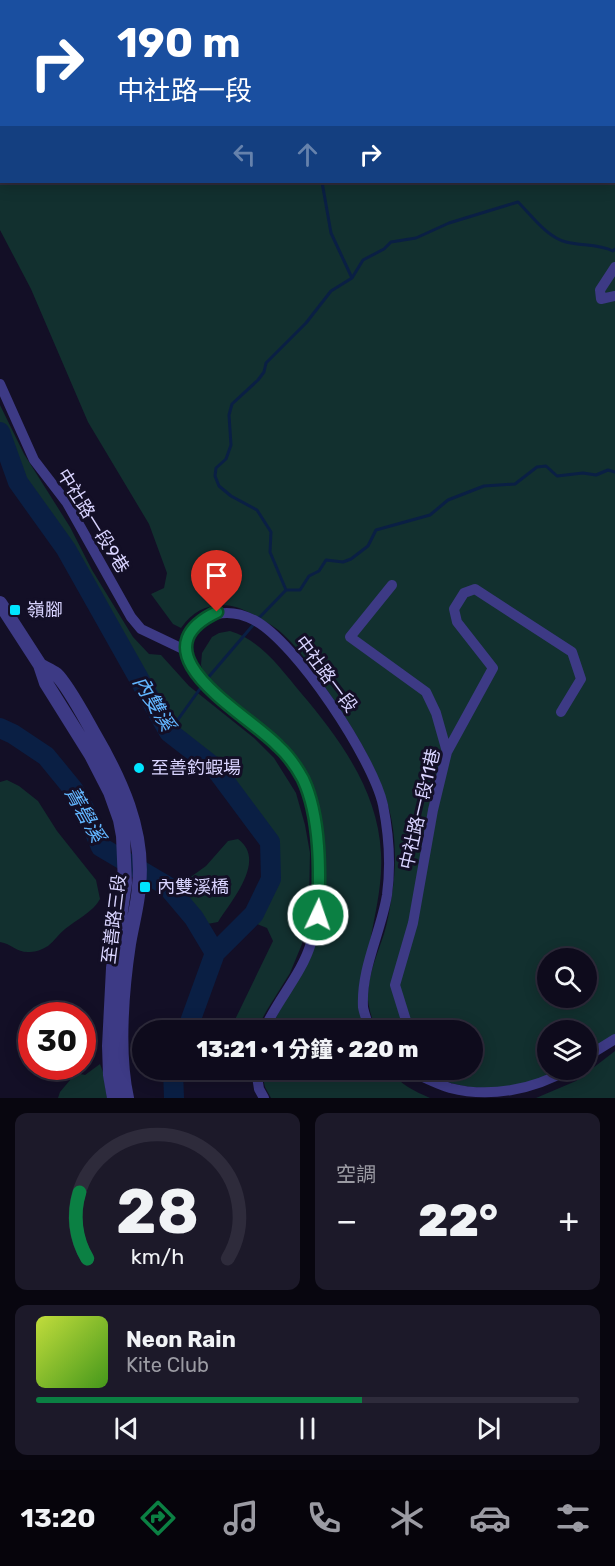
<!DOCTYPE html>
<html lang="zh-TW">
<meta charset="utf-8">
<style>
:root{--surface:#0e0b1c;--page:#1c1929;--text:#f1f3f6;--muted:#9b9ba3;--line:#2e2b3b;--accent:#0b8043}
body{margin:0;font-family:Rubik,"Noto Sans TC",sans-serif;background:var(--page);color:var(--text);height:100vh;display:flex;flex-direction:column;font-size:22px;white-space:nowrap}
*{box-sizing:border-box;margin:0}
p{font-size:20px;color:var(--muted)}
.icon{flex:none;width:33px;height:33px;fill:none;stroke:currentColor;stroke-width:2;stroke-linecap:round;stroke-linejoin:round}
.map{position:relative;height:1098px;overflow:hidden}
.panel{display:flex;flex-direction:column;gap:15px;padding:15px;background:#08060f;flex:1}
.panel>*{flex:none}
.guide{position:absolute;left:0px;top:0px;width:615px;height:183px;box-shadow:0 3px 15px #0003,0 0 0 2px var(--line);background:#1a4fa0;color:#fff;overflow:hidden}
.fabs{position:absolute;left:537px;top:948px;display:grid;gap:12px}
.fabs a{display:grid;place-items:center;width:60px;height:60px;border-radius:50%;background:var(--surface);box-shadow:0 3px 15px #0003,0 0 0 2px var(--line);font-size:30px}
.speed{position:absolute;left:18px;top:1002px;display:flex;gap:12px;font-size:30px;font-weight:700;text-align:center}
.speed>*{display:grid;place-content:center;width:78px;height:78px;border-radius:50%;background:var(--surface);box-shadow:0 3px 15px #0003,0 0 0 2px var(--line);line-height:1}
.speed .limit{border:9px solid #d22;background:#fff;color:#111}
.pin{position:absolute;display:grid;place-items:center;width:51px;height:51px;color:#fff;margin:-62px -26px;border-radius:50% 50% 50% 0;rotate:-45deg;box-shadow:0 0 6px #0007}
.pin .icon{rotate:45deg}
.me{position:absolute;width:66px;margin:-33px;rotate:3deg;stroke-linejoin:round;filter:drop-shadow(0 0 4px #0008)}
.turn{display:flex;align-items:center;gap:21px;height:126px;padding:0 18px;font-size:27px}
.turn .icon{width:78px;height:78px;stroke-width:2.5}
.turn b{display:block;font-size:42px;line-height:51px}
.lanes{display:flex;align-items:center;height:57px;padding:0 18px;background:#0003;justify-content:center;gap:30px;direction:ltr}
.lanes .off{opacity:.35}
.big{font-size:45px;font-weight:800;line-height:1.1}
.panel .tile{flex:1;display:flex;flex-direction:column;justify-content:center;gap:9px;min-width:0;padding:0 21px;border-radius:12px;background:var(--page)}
.panel .dial{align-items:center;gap:0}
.dial svg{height:156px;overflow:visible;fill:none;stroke:var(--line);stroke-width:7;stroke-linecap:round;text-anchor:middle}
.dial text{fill:var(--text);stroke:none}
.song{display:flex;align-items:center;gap:18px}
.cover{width:72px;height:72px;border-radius:9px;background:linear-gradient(135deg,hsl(70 70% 55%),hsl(100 70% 35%))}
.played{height:6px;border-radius:3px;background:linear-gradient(90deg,var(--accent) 60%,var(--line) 60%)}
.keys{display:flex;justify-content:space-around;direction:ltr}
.heat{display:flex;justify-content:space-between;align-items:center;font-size:33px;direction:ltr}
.panel .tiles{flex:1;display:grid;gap:15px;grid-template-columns:1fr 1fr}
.tile:last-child{grid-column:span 2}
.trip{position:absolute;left:132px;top:1020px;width:351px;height:60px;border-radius:30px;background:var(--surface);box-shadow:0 3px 15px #0003,0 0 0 2px var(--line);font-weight:800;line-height:60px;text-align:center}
.menu{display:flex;height:96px;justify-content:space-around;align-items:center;background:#06040b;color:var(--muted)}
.menu .icon{width:42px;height:42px}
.menu .selected{color:var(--accent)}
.menu b{font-size:27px;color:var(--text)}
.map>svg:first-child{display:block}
</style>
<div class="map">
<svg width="615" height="1098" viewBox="0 0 615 1098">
<rect width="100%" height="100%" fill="#130f26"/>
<path fill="#12302f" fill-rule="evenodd" d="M0,0L581,1L2,2V182H614V51L615,54V1034L587,1052L586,1030H548V1070H557C515,1094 461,1094 420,1070H472V1030H376C373,1020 369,1011 368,1000C367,977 377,955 384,934C388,921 390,907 392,894C397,863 396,828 386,799C373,758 349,722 325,687C313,670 301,651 286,637C277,627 264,621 252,614C226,599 199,602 181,628L173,624L151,594L164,588L167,573L149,524L88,422L31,289L0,230ZM548,958H586V998H548Z
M0,405L24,454L70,527L92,570L133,637L149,654L161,655L189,686L254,738L274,758L296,793L305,825L310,853L309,902L302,944L290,973L267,1010L256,1030H230L273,941L267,928L257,924L259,911L268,896L276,863L275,847L267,828L214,760L158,708L68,548L21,472L0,424Z
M230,631C261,640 281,669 301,693C340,739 378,791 381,853C383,886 374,917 369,948C365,975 367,1004 365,1030H269L314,949L316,805L308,781L283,744L258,720L223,695L204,675L201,665L202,653L212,637L219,633Z
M7,780L19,786L38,801L57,831L96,880L100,899C93,912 76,920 65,929C59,934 54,941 48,946C43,949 36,952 30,952C17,953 12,944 0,942V782Z
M238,839C267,860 232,900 218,922L207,924L176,891L178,886L206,866L228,841Z
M615,1051V1098H536L576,1081Z
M100,1064L103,1072L107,1098H58L60,1092L76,1073L85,1075Z
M261,1070H389C400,1084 414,1091 430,1098H271L265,1087Z"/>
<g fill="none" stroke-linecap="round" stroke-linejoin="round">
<path stroke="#0a1f44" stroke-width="3" d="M322,182L331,233L352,278
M286,590L270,552L271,532L257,510L231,496L219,486L215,476L216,468L226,459L231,445L229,415L232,404L258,380L264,372L266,363L306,323L331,291L352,278L363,260L384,249L391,242L416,238L449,223L518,202C532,216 547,237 566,242C582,246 598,244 613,251L615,249
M258,619L286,590H300L309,576L319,571L326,560L343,562L351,559L368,546L376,530L430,515L448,500L484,486L515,484L537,467L546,466L557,476L583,473L596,475L608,470L615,472
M206,680L254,624
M169,732L202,686"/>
<path stroke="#0a1f44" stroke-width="20" d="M0,432L18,482L66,549L169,732L215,768L270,842L271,879L254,914L215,953L187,1030
M0,728L13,734L46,756L73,789L87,814L101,847L167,886L194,918L215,953
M173,1070L174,1098"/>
<path stroke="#3d3a85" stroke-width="10" d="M593,0L594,2
M614,31L615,34
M615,267L600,290L601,299L615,296
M0,384L34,460L67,503L131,617L141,629L185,650
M392,585L350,637L426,692L436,713L447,752
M264,1030C277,1000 302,974 311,943C324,896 322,826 303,781C298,769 288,757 280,748C260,723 185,683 185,649C186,635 194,623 206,618C222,610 238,612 254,620C296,642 373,759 383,805C389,835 391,865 387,895C381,932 361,968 363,1007C364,1014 368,1023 370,1030
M409,1030L395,985L413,923L433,810L447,752L493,668L457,622L454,609L464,593L475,589L572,652L581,679L561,712
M586,1057L615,1039
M256,1070L259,1089L264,1098
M408,1070C421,1076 436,1084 450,1088C489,1098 533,1090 567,1070"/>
<path stroke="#3d3a85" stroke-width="14" d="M0,603L40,665L46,683L91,755L110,792L120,820L123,836L125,883L113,968L109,1046L110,1075L114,1098
M40,665C45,668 52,671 56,674C67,684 85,718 93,732C120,778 145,831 139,886C138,905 132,925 129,944C122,990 117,1053 127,1098"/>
</g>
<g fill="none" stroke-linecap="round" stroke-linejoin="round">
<defs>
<path id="route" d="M217,612C131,653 248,714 278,746C287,754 297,768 303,779C321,817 320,874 318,915"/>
</defs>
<use href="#route" stroke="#07532c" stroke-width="15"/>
<use href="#route" stroke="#0b8043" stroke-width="10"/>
</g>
<g fill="#00e5ff" stroke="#130f26" stroke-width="2">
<rect x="9" y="604" width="12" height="12" rx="3"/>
<circle cx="139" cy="768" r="6"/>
<rect x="139" y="881" width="12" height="12" rx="3"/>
</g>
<g text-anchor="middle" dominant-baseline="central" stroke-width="6" stroke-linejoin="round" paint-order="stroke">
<g font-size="18" fill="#d9d4ff" stroke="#130f26">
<text transform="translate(93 521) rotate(58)">中社路一段9巷</text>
<text transform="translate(326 674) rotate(53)">中社路一段</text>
<text transform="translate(420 809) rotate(-77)">中社路一段11巷</text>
<text transform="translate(114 919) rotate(-83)">至善路三段</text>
</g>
<g font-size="18" fill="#d9d4ff" stroke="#130f26" text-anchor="start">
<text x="27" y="610">嶺腳</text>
<text x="151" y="768">至善釣蝦場</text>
<text x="157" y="887">內雙溪橋</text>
</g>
<g font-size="20" font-style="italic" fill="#62b6ff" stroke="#130f26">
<text transform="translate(154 703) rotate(59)">內雙溪</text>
<text transform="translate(85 814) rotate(61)">菁礐溪</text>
</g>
</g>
</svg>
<div class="fabs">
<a><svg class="icon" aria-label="search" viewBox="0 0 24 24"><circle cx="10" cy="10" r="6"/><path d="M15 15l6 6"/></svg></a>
<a><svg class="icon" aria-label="layers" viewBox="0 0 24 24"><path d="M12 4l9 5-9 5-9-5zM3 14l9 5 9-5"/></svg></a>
</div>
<div class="speed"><div class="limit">30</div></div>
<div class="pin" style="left:217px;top:612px;background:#d93025"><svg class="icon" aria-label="arrive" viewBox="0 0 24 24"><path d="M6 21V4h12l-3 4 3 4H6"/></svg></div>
<svg class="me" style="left:318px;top:915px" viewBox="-20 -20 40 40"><circle r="17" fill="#0b8043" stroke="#fff" stroke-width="3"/><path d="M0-11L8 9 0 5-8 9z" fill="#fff"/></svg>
<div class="trip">13:21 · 1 分鐘 · 220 m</div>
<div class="guide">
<div class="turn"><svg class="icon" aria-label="right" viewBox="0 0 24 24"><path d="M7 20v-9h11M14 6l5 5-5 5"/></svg><div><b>190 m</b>中社路一段</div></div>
<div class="lanes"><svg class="icon off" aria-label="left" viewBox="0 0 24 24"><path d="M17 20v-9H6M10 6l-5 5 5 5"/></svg><svg class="icon off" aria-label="ahead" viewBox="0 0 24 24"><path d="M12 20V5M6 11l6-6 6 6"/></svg><svg class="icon" aria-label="right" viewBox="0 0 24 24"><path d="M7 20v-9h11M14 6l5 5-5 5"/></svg></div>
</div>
</div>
<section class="panel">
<div class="tiles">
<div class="tile dial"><svg viewBox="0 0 100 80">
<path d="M14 69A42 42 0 1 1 86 69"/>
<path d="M14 69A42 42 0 0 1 10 35" stroke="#0b8043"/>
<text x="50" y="56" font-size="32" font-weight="700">28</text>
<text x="50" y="72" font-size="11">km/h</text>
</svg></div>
<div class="tile"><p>空調</p>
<div class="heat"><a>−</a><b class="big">22°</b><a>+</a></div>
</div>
<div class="tile">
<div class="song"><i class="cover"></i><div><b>Neon Rain</b><p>Kite Club</p></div></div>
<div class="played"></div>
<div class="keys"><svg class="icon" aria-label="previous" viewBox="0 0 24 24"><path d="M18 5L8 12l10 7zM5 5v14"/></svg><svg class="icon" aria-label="pause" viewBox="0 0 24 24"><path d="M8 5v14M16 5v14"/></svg><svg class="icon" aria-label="next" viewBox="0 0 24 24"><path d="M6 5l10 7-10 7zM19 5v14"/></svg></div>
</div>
</div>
</section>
<nav class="menu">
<b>13:20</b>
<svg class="icon selected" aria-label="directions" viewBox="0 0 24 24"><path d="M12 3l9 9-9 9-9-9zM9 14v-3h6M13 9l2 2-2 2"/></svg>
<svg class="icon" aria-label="music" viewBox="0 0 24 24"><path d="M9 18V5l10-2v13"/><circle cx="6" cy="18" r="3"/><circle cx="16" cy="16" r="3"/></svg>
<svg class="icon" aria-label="phone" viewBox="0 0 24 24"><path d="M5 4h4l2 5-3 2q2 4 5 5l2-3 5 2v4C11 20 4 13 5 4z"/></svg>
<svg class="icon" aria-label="climate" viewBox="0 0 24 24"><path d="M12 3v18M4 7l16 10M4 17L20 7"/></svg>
<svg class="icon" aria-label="car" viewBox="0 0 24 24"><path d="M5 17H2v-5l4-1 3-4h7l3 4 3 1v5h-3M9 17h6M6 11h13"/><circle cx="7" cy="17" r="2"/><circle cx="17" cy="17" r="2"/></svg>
<svg class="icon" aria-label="filters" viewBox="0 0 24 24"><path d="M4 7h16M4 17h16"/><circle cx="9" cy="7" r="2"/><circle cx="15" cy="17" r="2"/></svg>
</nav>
